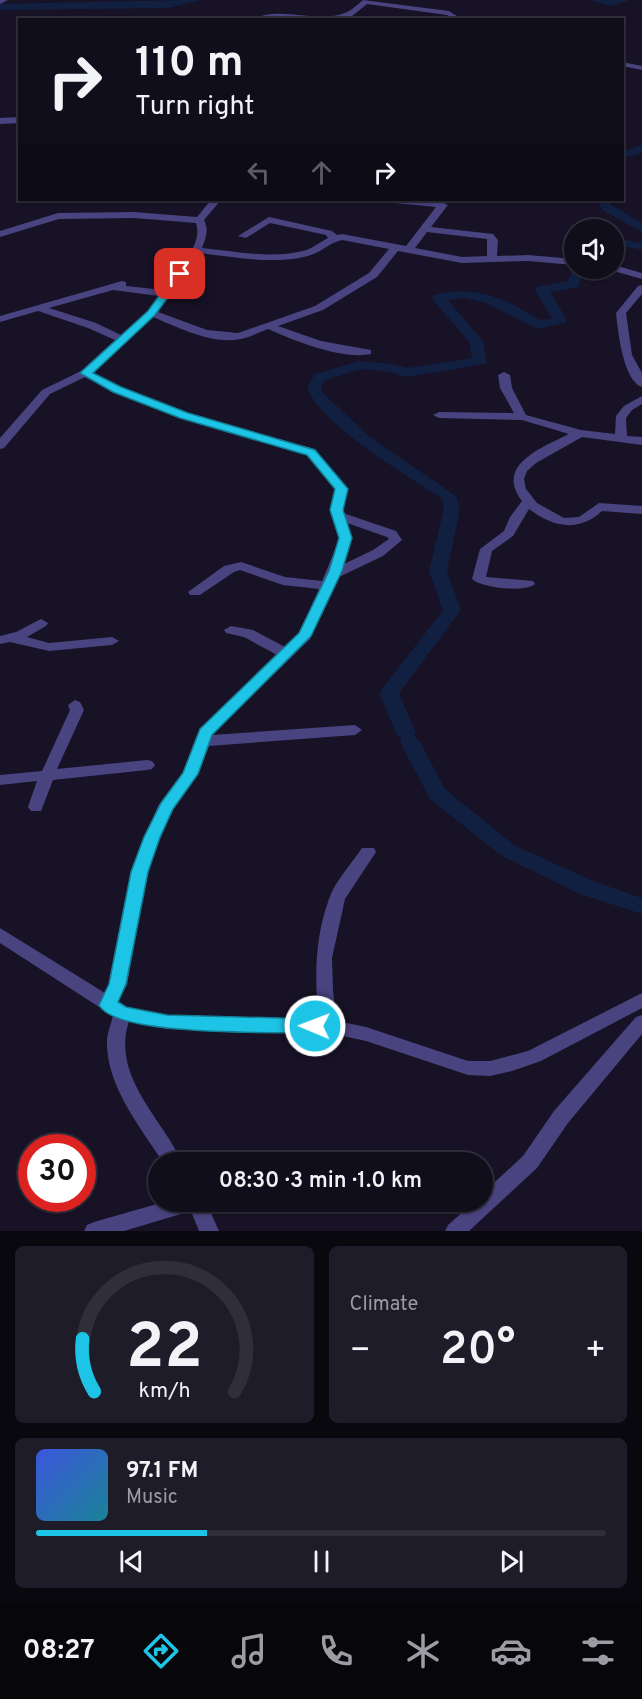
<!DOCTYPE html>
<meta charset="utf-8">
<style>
:root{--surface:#110e1c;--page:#1e1c29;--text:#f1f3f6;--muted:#9c9ca3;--line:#302e3b;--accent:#1dc4e5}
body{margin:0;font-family:Overpass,sans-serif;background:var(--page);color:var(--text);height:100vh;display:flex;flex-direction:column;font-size:22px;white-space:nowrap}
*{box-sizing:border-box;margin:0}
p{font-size:20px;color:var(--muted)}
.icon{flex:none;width:33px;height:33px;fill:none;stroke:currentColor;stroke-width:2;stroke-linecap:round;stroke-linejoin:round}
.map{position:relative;height:1231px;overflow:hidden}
.sheet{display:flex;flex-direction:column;gap:15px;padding:15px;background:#09080f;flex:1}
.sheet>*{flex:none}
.banner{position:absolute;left:18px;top:18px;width:606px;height:183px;border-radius:0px;box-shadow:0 2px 4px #0004,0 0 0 2px var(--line);background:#110e1c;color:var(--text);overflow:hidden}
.fabs{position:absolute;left:564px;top:219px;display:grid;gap:12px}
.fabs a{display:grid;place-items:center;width:60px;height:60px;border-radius:50%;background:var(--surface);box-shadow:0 2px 4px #0004,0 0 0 2px var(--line);font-size:30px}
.speed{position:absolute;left:18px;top:1134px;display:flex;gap:12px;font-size:30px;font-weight:700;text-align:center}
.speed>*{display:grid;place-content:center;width:78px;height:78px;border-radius:50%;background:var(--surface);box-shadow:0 2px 4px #0004,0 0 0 2px var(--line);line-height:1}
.speed .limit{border:9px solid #d22;background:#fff;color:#111}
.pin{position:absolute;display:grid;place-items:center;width:51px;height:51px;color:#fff;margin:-26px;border-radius:12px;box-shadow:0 3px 9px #0006}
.me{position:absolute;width:66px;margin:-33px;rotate:271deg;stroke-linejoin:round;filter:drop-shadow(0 0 4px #0008)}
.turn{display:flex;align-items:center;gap:21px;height:126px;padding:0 18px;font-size:27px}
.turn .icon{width:78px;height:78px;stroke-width:2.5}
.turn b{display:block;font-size:42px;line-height:51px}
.lanes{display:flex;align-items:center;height:57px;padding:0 18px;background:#0003;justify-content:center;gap:30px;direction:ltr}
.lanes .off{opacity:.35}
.big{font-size:45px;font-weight:600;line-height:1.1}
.sheet .widget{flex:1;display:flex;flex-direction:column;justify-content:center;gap:9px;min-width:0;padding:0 21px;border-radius:9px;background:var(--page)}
.sheet .dial{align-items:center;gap:0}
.dial svg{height:156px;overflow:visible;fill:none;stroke:var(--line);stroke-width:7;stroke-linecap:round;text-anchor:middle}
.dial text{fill:var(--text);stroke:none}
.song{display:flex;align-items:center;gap:18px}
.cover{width:72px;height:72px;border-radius:9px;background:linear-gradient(135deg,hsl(230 70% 55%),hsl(190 70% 35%))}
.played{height:6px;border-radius:3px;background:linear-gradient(90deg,var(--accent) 30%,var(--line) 30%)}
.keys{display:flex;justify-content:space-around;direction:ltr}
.heat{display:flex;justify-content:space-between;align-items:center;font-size:33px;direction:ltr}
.sheet .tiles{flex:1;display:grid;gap:15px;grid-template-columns:1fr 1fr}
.widget:last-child{grid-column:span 2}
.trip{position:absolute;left:148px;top:1152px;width:345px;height:60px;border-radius:30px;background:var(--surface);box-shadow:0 2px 4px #0004,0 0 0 2px var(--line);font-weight:600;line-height:60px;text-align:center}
.menu{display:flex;height:96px;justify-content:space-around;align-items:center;background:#07060b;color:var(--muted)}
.menu .icon{width:42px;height:42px}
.menu .current{color:var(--accent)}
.menu b{font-size:27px;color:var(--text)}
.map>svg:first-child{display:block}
</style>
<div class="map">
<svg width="642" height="1231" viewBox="0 0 642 1231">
<rect width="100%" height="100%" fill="#171226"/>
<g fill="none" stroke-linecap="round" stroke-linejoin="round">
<path fill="#111f40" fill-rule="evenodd" d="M180,0H201L168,8L0,10V4Z
M590,0H630L611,6Z
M642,145V153L622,158V151Z
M597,200H609L611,205L642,223V232L602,210Z
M614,236L637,243L642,241V250L614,244Z
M574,266V268H586L578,287L550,292L567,320L565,323L538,329L486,303L465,298L448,300L483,341L487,361L485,364L407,377L390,372L361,369L326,380L321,387L324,394L370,437L456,496L460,509L447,571L461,610L399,693L416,733L414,736L420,742L445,789L514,845L593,881L642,898V914L577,893L500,855L430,799L400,742L402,739L396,733L379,693L443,610L429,571L444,509L441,498C408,476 318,423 307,387L315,374L360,361L392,364L408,368L472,358L469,342L434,301L432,298L434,295C477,284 504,299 540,320L552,318L535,290L537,287L568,281Z"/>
<path fill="#49437f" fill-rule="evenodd" d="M0,0H8L0,4Z
M363,0L449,11L463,20H454L447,15L367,4L352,16L334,19L252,20C278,4 321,25 347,12C353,9 358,4 363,0Z
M185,18H217L220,20H182Z
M622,62L642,66V70L622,66Z
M622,69L626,71V85L622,87Z
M20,117V123L0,124V118Z
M211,200H221L204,220C209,230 206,238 202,248C234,251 270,259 303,251C312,249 320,242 328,238L326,235L270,223L246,238L238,236L269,217L332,231L337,235L342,234L406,246L436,207L395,203L390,200C404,199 437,198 448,205L431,227L493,234L498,240L497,256L528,255L574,259V265L528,261L462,263L398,251L377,277L323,310L278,326L321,341L371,350V354C342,360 295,341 268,329C260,332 250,337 241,339C213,345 179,328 153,317L92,372L121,387L188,413L315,449L348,489L342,510L343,513L396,531L402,540L383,556L337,578L310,639L212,735L355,725L362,730L355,735L209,746L198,774L173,808L147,872L127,985L118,1001L127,1007L167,1015L319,1019C314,979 315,937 329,899C335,881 352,863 362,848H374L376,852L345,899L332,958L333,991L337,1021L366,1027L468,1061H490L528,1051L642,993V1008L541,1061L512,1071L490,1076L468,1075L366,1041L329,1033L167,1029L129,1021C111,1076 161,1117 182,1162H163C140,1127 105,1084 107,1039C108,1031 111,1023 113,1016L0,943V928L105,993L109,985L131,872L158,806L183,772L200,730L277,655L244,637L226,633L224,630L231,626L253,630L285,647L299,634L319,589L283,585L240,570L234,572L200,595H190L188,592L224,566L241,562L285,577L322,581L340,538L330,510L336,489L307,455L180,417L113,391L85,377L50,394L4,448L0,449V438L42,390L81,371L115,340L88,328L38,311L0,322V316L122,281L126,282V286L163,290C175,273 204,245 196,223L134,218L59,219L0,237V231L58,213L134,212L197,217ZM427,232L487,239V256L462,257L415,248ZM342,240L389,249L369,273L315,306L238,333L207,330L158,312L199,253C234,257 273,265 308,256C320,253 329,243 342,240ZM113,290L159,296L148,311L121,335L96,323L49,308ZM347,523L387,537L389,539L373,550L342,565L352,538Z
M614,265L642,273V279L610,270L609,268H614Z
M642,285V294L626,313L632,355L642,373V387C623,381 618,331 616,313L638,286Z
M504,372L510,375L512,388L526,415L581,430L615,434L616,416L624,406L642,396V404L632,410L626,418L627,436L642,437V445L582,437L536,463L527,471L524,479L526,489L537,503L564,518L579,517L599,503L642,506V514L602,511C578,533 553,527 529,509L513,536L492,551L486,577L533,581L535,584C525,593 482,588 472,579L480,549L504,531L510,517L522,501C494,465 543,447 569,434L522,420L439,418L433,415L439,412L514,413L500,388L498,375Z
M41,619L48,623L46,626L27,637L49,643L112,637L119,641L112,645L49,651L10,642L0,644V636L16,632Z
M75,700L80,702L84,710L57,769L147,760L152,761L155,765L152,769L147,770L53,780L41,811H31L28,807L37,781L0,785V775L42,771L70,710L68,705Z
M642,1015V1034L568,1123L537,1168L469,1231H445L448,1225L474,1202H483V1193L523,1156L554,1111L636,1017Z
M164,1202H206L219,1231H199L191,1211L124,1231H84L87,1225L94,1222Z"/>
</g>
<path fill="#1dc4e5" stroke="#137f95" stroke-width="1.5" d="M177,271L185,274L155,315L93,373L121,387L188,413L315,450L348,489L343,510L352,538L342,571L311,636L212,735L198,774L173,809L160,837L148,872L126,984L118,1002L126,1007L167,1015L315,1019L322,1021L324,1026L322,1031L315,1033C278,1032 115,1037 99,1005L109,984L131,872L144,837L161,803L183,773L200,729L299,633L329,571L339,538L330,510L335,489L307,455L180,418L113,392L80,373L148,311Z"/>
</svg>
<div class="fabs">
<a><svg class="icon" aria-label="sound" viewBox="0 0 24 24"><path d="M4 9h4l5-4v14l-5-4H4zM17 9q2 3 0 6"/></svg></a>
</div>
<div class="speed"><div class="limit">30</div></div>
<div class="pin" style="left:180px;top:274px;background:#d93025"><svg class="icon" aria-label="arrive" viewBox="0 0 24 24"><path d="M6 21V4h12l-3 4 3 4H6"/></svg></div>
<svg class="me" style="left:315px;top:1026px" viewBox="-20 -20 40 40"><circle r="17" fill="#1dc4e5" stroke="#fff" stroke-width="3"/><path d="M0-11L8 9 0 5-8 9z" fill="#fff"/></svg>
<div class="trip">08:30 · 3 min · 1.0 km</div>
<div class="banner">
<div class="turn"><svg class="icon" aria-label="right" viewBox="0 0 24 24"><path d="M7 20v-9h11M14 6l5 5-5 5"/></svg><div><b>110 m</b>Turn right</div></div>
<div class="lanes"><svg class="icon off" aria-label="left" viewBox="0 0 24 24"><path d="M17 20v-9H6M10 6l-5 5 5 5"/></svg><svg class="icon off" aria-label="ahead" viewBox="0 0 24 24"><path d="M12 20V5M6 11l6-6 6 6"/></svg><svg class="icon" aria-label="right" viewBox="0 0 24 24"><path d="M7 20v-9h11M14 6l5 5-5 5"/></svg></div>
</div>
</div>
<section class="sheet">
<div class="tiles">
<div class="widget dial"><svg viewBox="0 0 100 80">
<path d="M14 69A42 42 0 1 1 86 69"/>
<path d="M14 69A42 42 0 0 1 8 42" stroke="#1dc4e5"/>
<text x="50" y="56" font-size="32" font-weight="700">22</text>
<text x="50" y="72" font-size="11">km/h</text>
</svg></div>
<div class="widget"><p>Climate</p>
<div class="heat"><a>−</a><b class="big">20°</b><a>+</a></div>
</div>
<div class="widget">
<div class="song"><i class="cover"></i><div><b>97.1 FM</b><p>Music</p></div></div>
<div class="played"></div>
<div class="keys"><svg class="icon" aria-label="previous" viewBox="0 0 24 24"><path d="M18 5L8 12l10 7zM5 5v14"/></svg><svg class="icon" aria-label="pause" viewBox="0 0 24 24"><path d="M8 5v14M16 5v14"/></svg><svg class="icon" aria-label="next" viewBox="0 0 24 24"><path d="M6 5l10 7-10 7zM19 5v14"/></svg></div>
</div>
</div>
</section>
<nav class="menu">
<b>08:27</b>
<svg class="icon current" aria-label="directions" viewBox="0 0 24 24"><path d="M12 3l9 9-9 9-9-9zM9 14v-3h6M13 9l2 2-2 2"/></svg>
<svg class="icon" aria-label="music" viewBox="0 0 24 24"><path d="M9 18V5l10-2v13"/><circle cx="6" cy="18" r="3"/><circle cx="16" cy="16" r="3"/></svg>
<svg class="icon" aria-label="phone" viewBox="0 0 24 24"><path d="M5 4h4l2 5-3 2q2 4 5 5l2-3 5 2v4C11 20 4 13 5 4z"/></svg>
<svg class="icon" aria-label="climate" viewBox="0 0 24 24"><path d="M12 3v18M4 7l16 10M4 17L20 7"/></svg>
<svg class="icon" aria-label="car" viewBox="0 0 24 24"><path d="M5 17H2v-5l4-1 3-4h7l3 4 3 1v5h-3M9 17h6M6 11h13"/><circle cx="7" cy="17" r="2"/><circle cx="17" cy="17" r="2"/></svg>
<svg class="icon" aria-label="filters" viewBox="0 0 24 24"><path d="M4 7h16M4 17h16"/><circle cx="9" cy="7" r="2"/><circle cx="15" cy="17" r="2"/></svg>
</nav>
